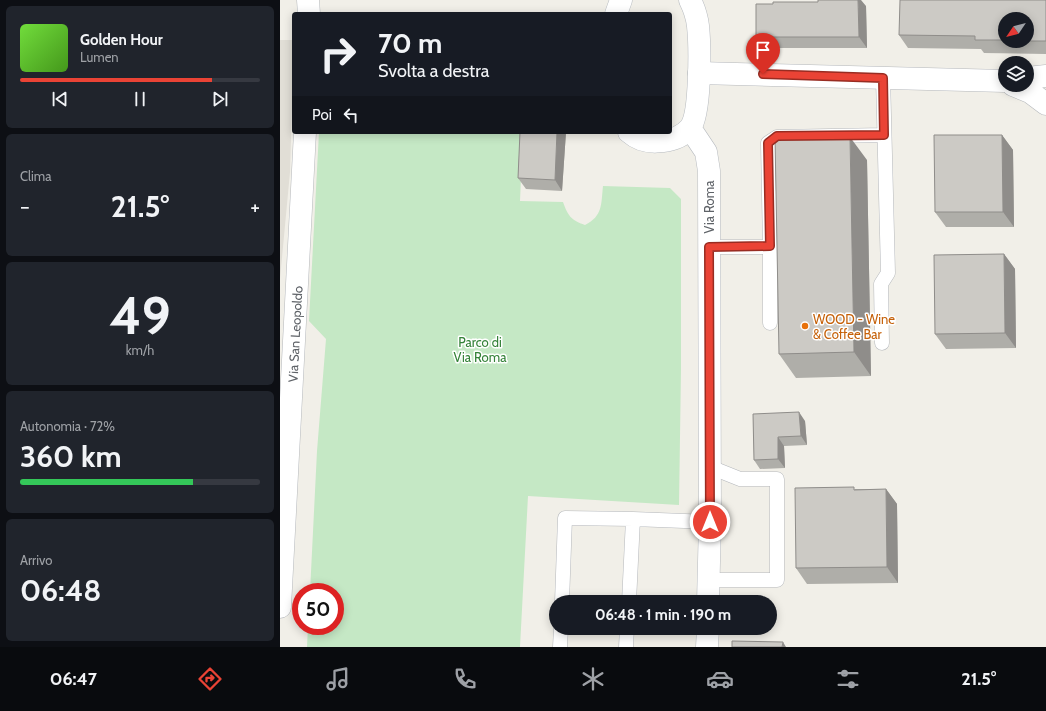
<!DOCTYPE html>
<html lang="it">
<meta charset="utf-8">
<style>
:root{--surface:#171b24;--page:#20242c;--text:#f1f3f6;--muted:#9ea1a6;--line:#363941;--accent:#ea4335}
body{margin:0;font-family:Cabin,sans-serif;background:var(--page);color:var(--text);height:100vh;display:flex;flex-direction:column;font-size:15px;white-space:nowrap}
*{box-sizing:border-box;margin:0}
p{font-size:13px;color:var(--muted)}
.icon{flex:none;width:22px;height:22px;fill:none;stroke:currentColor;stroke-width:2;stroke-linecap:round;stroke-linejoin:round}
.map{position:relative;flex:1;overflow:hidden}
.panel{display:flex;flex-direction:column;gap:6px;padding:6px;background:#0d0f14;width:280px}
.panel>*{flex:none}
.top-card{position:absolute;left:12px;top:12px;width:380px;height:122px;border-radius:4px;box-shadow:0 2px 10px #0003;background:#171b24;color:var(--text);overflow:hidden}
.needle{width:26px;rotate:235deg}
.controls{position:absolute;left:718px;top:12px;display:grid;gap:8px}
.controls a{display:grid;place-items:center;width:36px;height:36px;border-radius:50%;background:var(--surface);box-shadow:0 2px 10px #0003;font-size:20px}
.speed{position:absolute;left:12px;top:583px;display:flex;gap:8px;font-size:20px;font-weight:700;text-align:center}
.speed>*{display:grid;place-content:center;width:52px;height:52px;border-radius:50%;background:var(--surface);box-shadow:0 2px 10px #0003;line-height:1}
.speed .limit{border:6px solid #d22;background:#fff;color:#111}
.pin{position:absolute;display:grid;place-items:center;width:34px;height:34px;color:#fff;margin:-41px -17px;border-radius:50% 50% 50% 0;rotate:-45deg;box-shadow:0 0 4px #0007}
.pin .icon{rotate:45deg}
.me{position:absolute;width:44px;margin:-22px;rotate:0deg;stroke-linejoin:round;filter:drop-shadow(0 0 3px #0008)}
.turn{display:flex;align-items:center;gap:14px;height:84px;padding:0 20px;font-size:18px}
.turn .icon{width:52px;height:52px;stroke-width:2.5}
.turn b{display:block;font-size:28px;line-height:34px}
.then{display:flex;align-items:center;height:38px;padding:0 20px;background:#0003;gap:8px;font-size:15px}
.big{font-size:30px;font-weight:800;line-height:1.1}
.panel .card{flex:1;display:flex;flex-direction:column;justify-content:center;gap:6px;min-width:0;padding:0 14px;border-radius:6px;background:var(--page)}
.panel .dial{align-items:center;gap:0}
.dial b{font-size:52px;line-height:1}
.song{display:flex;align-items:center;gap:12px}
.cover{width:48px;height:48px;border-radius:6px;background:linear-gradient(135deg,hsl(100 70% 55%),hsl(100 70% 35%))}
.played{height:4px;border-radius:2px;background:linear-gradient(90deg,var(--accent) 80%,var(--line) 80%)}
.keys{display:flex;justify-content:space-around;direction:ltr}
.heat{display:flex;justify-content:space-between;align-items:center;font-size:22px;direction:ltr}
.charge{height:6px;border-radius:3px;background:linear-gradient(90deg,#34c759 72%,var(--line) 0)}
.trip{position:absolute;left:269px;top:595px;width:228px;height:40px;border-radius:20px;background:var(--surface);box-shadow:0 2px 10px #0003;font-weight:800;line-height:40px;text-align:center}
.dock{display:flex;height:64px;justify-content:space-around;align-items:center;background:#090b0e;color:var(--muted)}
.dock .icon{width:28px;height:28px}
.dock .on{color:var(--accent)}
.dock b{font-size:18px;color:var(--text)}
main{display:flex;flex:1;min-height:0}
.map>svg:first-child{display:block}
</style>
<main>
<section class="panel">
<div class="card">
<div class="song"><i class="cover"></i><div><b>Golden Hour</b><p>Lumen</p></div></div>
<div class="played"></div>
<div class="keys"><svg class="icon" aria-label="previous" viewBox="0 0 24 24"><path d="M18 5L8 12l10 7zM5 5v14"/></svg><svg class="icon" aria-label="pause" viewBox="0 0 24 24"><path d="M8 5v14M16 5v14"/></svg><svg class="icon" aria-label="next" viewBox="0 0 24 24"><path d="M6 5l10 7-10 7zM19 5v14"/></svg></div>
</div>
<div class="card"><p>Clima</p>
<div class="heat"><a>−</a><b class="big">21.5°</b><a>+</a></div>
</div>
<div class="card dial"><b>49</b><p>km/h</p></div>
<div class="card"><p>Autonomia · 72%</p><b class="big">360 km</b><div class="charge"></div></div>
<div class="card"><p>Arrivo</p><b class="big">06:48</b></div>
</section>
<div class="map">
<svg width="766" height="647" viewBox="0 0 766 647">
<rect width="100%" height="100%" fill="#f1efe8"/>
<path fill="#e1ded6" d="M0,40H14L10,172L0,279Z"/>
<path fill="#c5e8c5" d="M39,132H243L240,201L283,202C288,216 291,220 305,225C323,216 321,204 323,186L390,188L401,199V369L399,505L248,496L240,647H27L28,626H55V592H30L37,451L46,339L29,321Z"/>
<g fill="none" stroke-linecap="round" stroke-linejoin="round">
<defs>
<path id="lane" d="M429,247H490
M490,323V247L488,143L497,137L604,135
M602,343L601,284L608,273L603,77
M429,580H497V479H460L430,467
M282,602L285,518L353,519
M349,602L353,519L430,522
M280,647L281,628
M346,647L347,628"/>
<path id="street" d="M28,0L29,14
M419,73L725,81
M747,78L766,76
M733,85L750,92L766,104
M0,607L25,132"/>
<path id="secondary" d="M336,14L341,0
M410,128L426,152L429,171L430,522L428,602
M349,132C358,140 370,143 383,141C393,140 403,136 410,128C421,114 420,45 418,26C417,17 414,8 410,0
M427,647L428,628"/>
</defs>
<use href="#lane" stroke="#b5b8bc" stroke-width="15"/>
<use href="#street" stroke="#b5b8bc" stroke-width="23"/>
<use href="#secondary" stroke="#b6babf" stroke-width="23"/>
<use href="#lane" stroke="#fff" stroke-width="14"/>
<use href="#street" stroke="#fff" stroke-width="22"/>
<use href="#secondary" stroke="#fff" stroke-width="22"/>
</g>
<path fill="#afaea9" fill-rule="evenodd" d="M766,0V54L704,53L701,49L628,48L619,35ZM725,19H747V41H725Z
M586,6L587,48H484L476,37Z
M240,132H286L282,191L246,189L238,178Z
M722,135L733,150L734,227H666L655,212Z
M587,160L591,376L516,378L499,354Z
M724,254L735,269L736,348L666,349L655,334Z
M473,414L525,421L527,445L504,446L505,468L480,469L474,460Z
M575,489H606L617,504L618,583L527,584L516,568Z"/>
<path fill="#8f8d8a" d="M578,0H581L586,6L587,48L579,37Z
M277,132H286L282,191L275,180Z
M722,135L733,150L734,227L723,212Z
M570,137L587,160L591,376L574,352Z
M724,254L735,269L736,348L725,333Z
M519,412L525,421L527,445L521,436Z
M498,437L504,446L505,468L498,459Z
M606,489L617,504L618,583L607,567Z
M503,642L506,647H502Z"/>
<path fill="#cccac5" stroke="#8f8d8a" d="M538,0H578L579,37H476V4H493V2H538Z
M620,0H766V41H747V19H725V40H695V36L619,35Z
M240,132H277L275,180L238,178Z
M654,135H722L723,212H655Z
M570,137L574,352L499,354L495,138Z
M724,254L725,333L655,334L654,255Z
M519,412L521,436L498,437V459L474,460L473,414Z
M574,487V490L606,489L607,567L516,568L515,488Z
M452,641L503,642L502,647H452Z"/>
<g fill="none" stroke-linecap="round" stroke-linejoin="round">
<defs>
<path id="route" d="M430,522L429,247L490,246L488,143L497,136L604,135L603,78L483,74"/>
</defs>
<use href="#route" stroke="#982c22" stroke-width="10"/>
<use href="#route" stroke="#ea4335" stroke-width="7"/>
</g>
<circle fill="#e8710a" stroke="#fff" stroke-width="1.5" cx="525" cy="326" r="4"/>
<g text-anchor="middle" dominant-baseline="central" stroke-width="3" stroke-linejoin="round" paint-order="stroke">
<g font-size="13" fill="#5f6368" stroke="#fff">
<text transform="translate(429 207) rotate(-90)">Via Roma</text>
<text transform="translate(15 334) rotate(-87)">Via San Leopoldo</text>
</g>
<g font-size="13" fill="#c56008" stroke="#fff" text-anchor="start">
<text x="533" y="319">WOOD - Wine<tspan x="533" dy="15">&amp; Coffee Bar</tspan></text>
</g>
<g font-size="13" fill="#348238" stroke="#fff">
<text x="200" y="342">Parco di<tspan x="200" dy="15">Via Roma</tspan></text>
</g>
</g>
</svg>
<div class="controls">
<a><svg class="needle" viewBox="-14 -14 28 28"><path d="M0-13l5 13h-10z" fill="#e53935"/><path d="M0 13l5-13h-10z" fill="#9ea1a6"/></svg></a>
<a><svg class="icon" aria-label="layers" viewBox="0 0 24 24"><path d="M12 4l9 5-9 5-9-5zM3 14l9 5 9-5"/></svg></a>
</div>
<div class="speed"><div class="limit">50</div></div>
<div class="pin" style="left:483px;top:74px;background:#d93025"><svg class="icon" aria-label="arrive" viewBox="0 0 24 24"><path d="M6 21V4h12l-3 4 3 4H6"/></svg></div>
<svg class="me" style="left:430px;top:522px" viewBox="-20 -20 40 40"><circle r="17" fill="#ea4335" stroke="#fff" stroke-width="3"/><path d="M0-11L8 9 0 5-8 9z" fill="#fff"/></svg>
<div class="trip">06:48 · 1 min · 190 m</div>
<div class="top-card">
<div class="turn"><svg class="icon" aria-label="right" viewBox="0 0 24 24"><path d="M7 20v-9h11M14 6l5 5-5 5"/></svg><div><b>70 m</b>Svolta a destra</div></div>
<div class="then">Poi<svg class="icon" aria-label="left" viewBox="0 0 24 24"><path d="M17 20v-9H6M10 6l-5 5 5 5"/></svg></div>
</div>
</div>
</main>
<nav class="dock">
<b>06:47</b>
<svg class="icon on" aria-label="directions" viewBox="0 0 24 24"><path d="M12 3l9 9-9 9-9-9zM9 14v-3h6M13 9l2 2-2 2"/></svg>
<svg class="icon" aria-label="music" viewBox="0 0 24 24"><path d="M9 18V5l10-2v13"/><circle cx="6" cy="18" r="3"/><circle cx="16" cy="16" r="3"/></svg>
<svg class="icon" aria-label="phone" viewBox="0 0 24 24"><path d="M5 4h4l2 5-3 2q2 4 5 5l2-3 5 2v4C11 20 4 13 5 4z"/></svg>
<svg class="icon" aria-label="climate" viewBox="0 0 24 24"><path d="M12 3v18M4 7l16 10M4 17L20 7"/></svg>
<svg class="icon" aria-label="car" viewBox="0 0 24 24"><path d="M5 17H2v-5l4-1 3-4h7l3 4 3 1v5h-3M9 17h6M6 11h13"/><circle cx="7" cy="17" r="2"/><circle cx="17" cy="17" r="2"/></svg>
<svg class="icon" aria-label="filters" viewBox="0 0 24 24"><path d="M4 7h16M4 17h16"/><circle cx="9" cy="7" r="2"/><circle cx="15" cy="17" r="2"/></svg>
<b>21.5°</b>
</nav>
